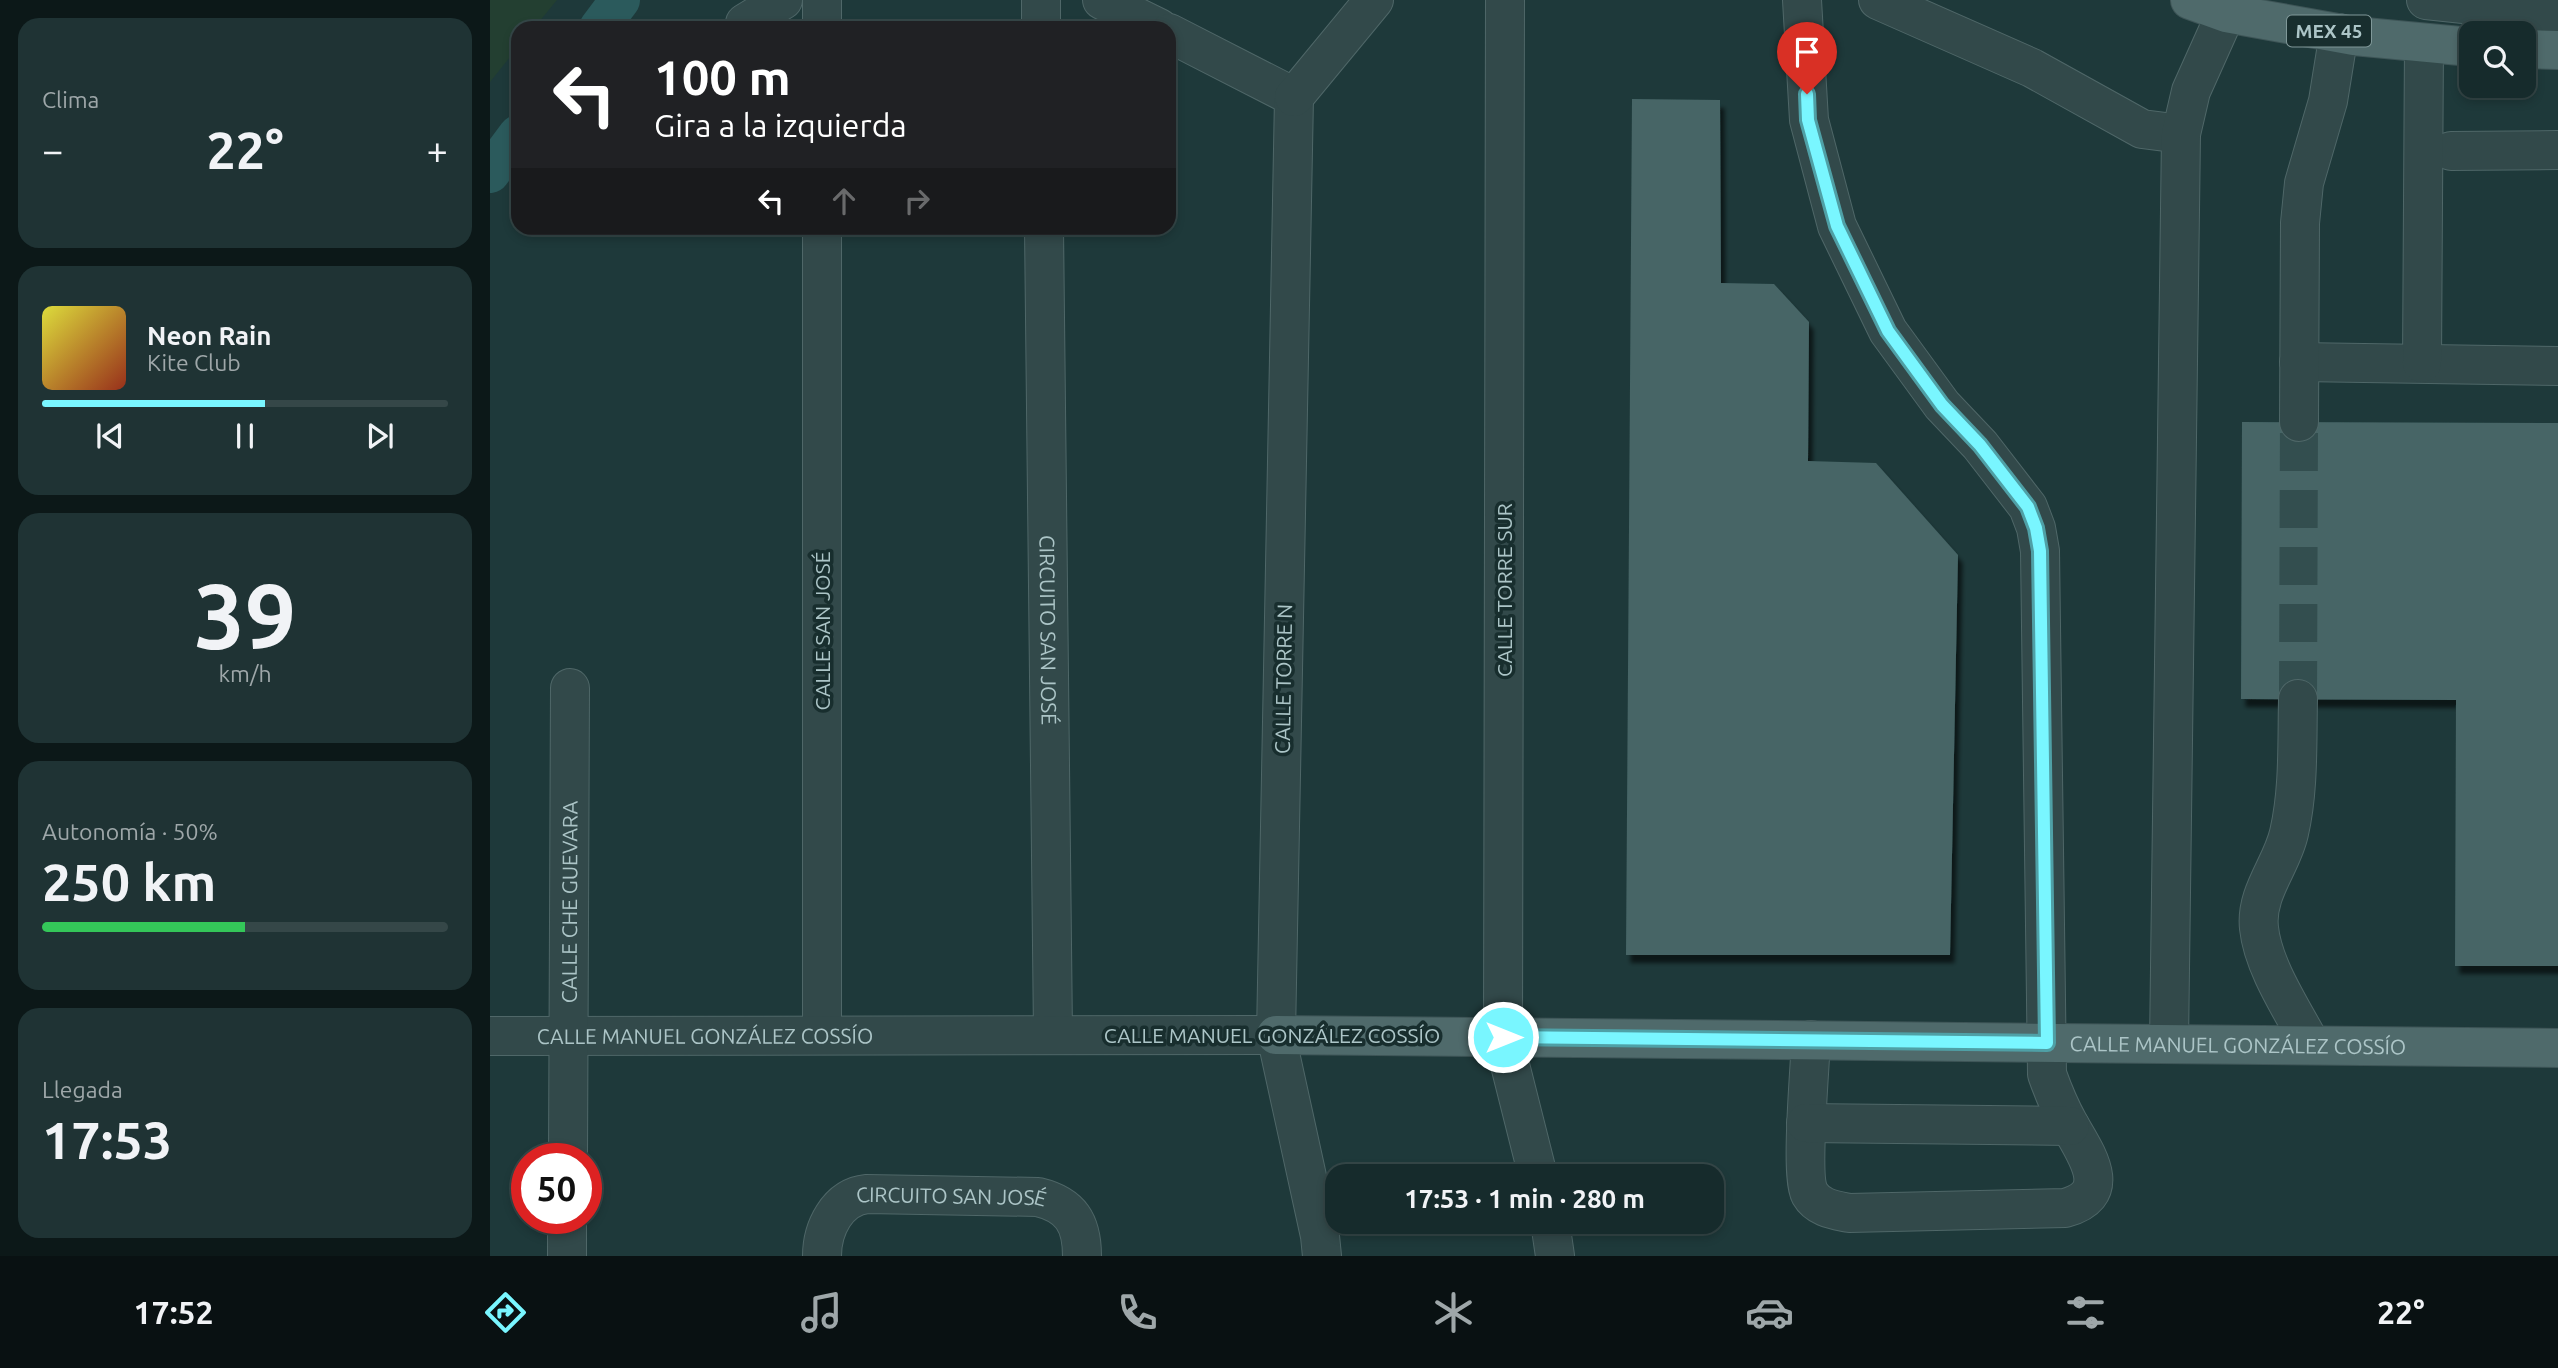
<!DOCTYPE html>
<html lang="es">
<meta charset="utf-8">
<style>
:root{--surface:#162b2c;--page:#1f3334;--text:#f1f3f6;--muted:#9ea7a9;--line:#354748;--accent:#79f6ff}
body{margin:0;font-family:Ubuntu,sans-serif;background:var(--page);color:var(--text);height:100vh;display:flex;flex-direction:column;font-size:26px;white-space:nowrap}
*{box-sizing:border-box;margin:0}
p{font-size:23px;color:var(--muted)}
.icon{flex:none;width:38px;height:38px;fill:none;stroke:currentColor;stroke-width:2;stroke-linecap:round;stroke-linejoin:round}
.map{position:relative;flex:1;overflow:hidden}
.side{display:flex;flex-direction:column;gap:18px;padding:18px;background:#0c1818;width:490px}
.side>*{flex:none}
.hud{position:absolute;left:21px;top:21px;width:665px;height:214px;border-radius:21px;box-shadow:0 4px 10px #0003,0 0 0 2px var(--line);background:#202124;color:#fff;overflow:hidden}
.tools{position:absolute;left:1969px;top:21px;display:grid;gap:14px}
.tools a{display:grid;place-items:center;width:77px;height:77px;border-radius:14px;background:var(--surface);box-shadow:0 4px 10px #0003,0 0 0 2px var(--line);font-size:35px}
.speed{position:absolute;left:21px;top:1143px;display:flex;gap:14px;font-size:35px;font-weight:700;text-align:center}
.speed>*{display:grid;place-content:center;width:91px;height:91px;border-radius:50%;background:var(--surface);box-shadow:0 4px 10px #0003,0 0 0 2px var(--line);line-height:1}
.speed .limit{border:10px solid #d22;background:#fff;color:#111}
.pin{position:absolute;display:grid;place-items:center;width:60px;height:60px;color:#fff;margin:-72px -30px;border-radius:50% 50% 50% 0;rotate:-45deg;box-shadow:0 0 7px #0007}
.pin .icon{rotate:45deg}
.me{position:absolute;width:77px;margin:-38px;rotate:90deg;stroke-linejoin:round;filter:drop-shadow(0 0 5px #0008)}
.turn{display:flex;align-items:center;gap:24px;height:147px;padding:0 28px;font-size:32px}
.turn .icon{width:91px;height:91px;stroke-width:2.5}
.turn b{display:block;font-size:49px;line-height:60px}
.lanes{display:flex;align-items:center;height:66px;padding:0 28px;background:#0003;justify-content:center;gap:35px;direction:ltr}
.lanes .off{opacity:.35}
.big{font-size:52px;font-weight:600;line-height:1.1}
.side .card{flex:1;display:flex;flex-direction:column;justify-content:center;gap:10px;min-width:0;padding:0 24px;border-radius:21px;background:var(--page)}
.side .dial{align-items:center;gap:0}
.dial b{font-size:91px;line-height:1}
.song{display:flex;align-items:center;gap:21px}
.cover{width:84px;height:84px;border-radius:10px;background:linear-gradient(135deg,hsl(60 70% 55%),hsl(10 70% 35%))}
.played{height:7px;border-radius:4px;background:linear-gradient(90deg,var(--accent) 55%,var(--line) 55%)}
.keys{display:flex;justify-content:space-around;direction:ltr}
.heat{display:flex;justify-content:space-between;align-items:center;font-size:38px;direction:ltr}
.charge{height:10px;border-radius:5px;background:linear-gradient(90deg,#34c759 50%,var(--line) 0)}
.trip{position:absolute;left:835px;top:1164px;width:399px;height:70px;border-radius:21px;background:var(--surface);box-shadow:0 4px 10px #0003,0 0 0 2px var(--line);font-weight:600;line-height:70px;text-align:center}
.tab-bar{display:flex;height:112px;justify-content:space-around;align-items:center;background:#091112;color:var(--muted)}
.tab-bar .icon{width:49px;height:49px}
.tab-bar .active{color:var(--accent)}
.tab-bar b{font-size:32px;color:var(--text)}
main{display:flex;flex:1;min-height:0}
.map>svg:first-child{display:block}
</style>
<main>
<section class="side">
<div class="card"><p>Clima</p>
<div class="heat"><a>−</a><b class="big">22°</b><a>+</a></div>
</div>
<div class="card">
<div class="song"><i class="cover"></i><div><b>Neon Rain</b><p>Kite Club</p></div></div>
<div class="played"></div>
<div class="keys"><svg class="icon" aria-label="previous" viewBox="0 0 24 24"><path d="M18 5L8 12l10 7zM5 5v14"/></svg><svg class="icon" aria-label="pause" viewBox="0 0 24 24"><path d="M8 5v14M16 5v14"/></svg><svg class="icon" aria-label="next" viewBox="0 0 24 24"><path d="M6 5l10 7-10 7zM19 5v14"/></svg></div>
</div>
<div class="card dial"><b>39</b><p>km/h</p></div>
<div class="card"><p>Autonomía · 50%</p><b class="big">250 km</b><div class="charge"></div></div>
<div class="card"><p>Llegada</p><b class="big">17:53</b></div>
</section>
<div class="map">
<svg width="2068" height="1256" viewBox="0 0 2068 1256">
<defs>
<filter id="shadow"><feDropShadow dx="4.5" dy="8" stdDeviation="2" flood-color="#0009"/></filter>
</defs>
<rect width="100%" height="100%" fill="#1e393a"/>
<path fill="#233f31" d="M0,0H67L44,28H28V47L0,82Z"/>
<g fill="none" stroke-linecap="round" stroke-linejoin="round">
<path stroke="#2b5a5c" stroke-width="40" d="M109,28L130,0
M0,173L28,135"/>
</g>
<path fill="#466566" filter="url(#shadow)" d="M1142,99L1230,100L1231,283L1284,284L1319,322L1318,461L1386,463L1468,555L1460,955H1136Z
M1752,422L2068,423V966H1965L1966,700L1751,699Z"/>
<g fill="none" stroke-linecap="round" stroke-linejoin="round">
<path stroke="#334e4f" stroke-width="38" stroke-dasharray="38 19" stroke-linecap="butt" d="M1808,699L1809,422"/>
<defs>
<g id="minor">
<path d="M551,0V28"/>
<path d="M612,0L669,28"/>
<path d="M1015,0L1013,1037L1048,1176"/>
<path d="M1312,0L1319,120L1347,226L1398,331L1452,405L1490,445L1538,507L1546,528L1550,551L1557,1074C1563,1091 1570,1108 1579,1124C1596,1154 1626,1194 1575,1208L1359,1213C1345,1210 1328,1208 1320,1194C1310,1177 1320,1067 1321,1040"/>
<path d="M1388,0L1542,68L1652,129L1691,134"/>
<path d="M1936,0L2068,14"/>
<path d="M255,23L293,0"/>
<path d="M332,28V0"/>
<path d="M679,33L804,97"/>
<path d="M804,97L786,1035L830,1236L832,1256"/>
<path d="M804,97L884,0"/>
<path d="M1961,151L2068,150"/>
<path id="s1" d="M554,228L563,1034"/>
<path d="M1809,362L2068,366"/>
<path d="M1932,363L1934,43"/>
<path d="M1809,422L1810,223L1814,183L1838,101L1849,33"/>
<path d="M1808,699C1807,743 1809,790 1799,833C1792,865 1765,893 1769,928C1773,967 1803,1011 1821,1045"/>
<path d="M332,1034V228"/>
<path id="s2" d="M0,1036L786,1035"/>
<path d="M1679,1044L1691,134L1701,91L1736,13"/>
<path d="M1316,1123L1580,1126"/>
<path id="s3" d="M78,1158L80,688"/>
<path d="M1060,1222L1065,1256"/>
<path d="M77,1256V1218"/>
<path id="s4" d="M332,1256C332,1229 347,1197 377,1194L548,1197C581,1205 592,1223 592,1256"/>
</g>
<g id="major">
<path d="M1700,0L1736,13L1864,36L1981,47"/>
<path d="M2034,49L2068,50"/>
<path id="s5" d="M786,1035L2068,1048"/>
</g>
</defs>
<use href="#minor" stroke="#4f6768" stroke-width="40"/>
<use href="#major" stroke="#3e5557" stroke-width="40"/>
<use href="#minor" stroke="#32494a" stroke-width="38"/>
<use href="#major" stroke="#4f6a6b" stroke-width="38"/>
</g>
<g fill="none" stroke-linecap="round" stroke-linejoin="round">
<defs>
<path id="route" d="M1013,1037L1557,1043L1550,551L1546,528L1538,507L1490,445L1452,405L1398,331L1347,226L1318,120L1317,94"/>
</defs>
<use href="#route" stroke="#4fa0a6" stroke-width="18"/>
<use href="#route" stroke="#79f6ff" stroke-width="12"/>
</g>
<g text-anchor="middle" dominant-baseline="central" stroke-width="7" stroke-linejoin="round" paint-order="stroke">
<rect fill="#182e2e" stroke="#809899" stroke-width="2" x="1797" y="15.5" width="84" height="31" rx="5"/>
<g font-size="19" font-weight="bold" fill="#acc5c7">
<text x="1839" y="31">MEX 45</text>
</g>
<g font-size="21" fill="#acc5c7" stroke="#182e2e">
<text transform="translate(1014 590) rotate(-90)">CALLE TORRE SUR</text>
<text transform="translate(332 631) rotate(-90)">CALLE SAN JOSÉ</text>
<text stroke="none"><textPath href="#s1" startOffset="402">CIRCUITO SAN JOSÉ</textPath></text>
<text transform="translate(793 679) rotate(-89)">CALLE TORRE N</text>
<text stroke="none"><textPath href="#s3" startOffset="256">CALLE CHE GUEVARA</textPath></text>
<text stroke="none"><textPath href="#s2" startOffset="215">CALLE MANUEL GONZÁLEZ COSSÍO</textPath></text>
<text x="782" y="1035">CALLE MANUEL GONZÁLEZ COSSÍO</text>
<text stroke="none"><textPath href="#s5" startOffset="962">CALLE MANUEL GONZÁLEZ COSSÍO</textPath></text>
<text stroke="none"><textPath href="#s4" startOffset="168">CIRCUITO SAN JOSÉ</textPath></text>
</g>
</g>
</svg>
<div class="tools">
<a><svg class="icon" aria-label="search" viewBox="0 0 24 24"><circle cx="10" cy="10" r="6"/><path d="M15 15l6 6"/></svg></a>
</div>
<div class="speed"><div class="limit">50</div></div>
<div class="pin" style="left:1317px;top:94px;background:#d93025"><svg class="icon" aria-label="arrive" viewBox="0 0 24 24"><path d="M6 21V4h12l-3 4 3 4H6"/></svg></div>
<svg class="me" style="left:1013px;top:1037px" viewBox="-20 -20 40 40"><circle r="17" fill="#79f6ff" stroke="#fff" stroke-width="3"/><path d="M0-11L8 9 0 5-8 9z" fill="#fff"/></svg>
<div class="trip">17:53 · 1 min · 280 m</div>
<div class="hud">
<div class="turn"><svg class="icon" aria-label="left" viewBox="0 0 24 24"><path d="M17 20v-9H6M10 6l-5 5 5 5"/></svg><div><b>100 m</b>Gira a la izquierda</div></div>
<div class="lanes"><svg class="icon" aria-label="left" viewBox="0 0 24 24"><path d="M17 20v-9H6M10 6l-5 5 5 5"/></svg><svg class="icon off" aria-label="ahead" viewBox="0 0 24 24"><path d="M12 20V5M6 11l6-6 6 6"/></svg><svg class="icon off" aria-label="right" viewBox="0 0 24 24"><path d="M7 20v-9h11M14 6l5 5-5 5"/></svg></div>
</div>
</div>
</main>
<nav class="tab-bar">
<b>17:52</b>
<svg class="icon active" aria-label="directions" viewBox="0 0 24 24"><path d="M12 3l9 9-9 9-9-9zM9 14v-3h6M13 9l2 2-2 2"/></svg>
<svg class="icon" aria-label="music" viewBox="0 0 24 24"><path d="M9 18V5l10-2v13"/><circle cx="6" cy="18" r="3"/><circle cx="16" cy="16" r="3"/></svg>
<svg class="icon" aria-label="phone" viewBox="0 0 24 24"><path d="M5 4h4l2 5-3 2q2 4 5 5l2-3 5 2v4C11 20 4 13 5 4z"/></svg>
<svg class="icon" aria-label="climate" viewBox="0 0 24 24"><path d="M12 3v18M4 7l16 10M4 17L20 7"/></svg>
<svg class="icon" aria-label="car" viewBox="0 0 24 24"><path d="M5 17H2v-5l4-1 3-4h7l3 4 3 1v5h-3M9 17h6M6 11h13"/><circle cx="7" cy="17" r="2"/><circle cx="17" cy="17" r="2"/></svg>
<svg class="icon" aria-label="filters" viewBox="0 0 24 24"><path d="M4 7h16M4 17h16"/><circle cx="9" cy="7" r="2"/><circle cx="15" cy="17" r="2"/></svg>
<b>22°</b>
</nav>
